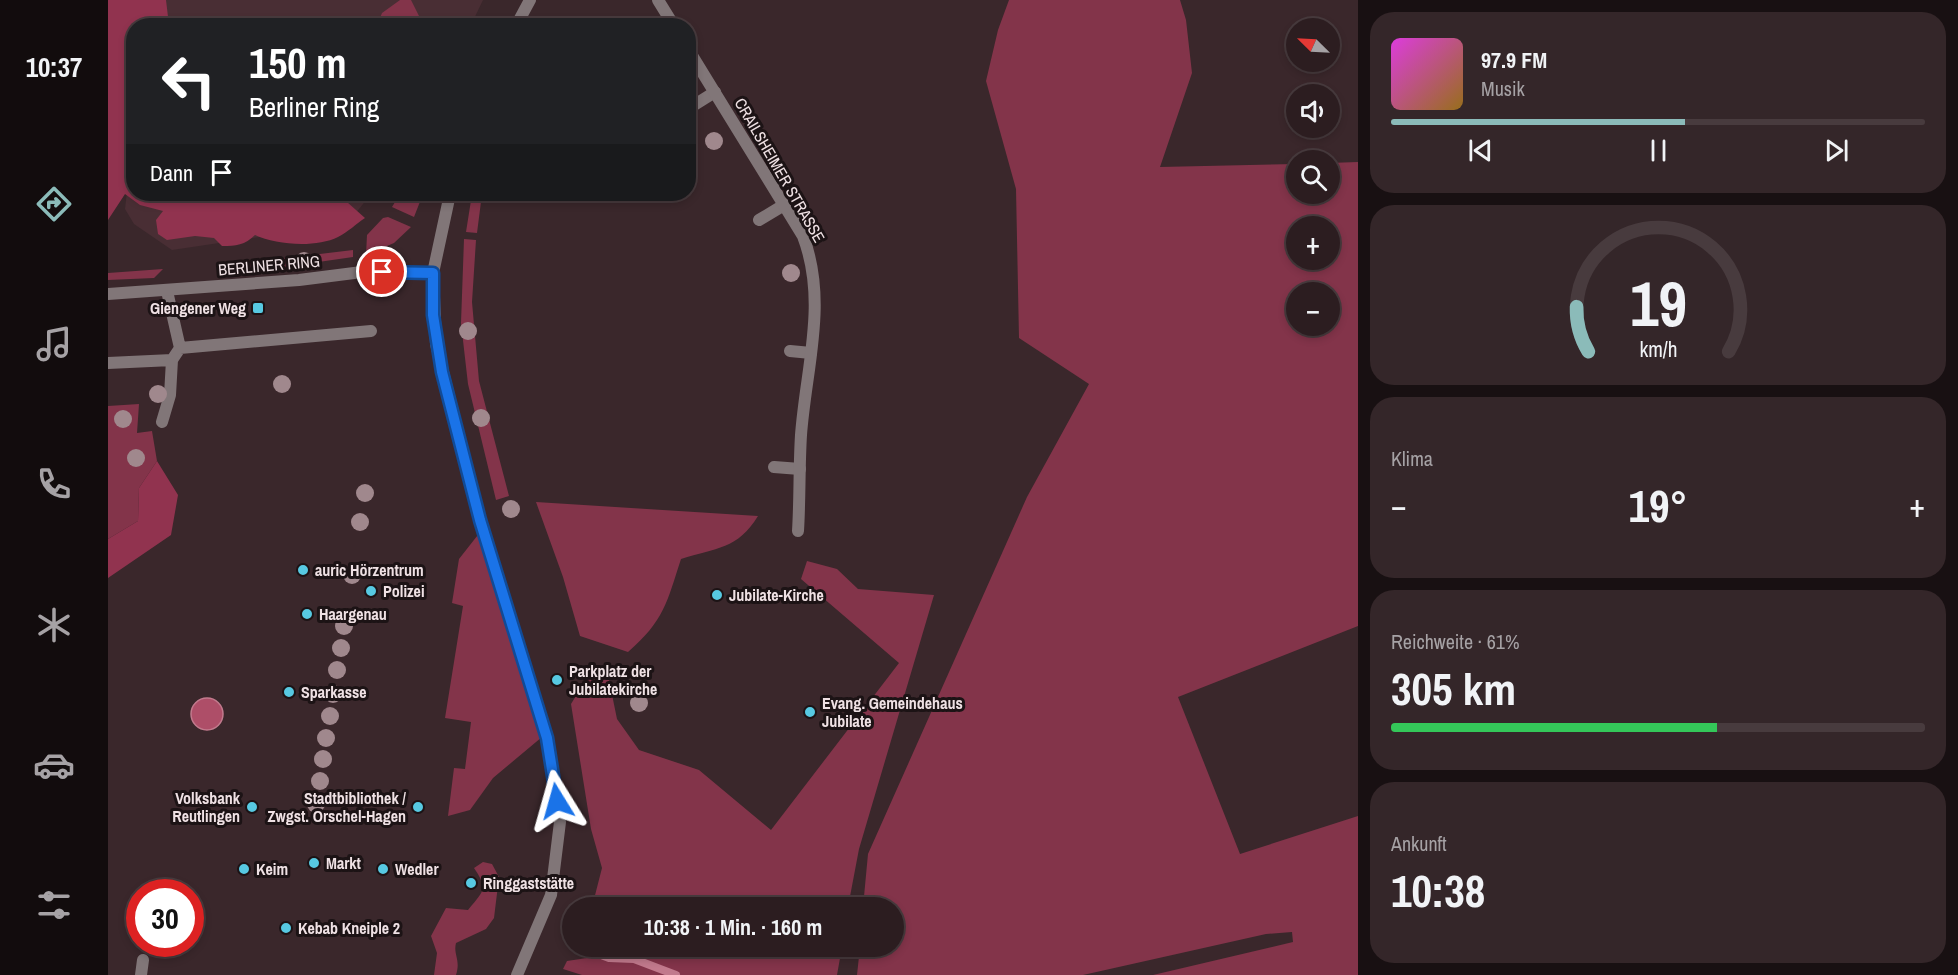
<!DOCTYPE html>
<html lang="de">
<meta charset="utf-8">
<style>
:root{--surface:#2c1d20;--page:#342629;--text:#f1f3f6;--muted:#a6a2a5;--line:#483b3e;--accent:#8bbbb9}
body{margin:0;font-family:"Archivo Narrow",sans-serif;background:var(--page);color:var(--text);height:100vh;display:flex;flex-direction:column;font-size:22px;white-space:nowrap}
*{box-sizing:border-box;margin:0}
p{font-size:20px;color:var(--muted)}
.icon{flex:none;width:33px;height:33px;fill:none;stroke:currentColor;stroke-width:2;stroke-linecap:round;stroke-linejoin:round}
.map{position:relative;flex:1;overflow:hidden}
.details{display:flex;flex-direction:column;gap:12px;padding:12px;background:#181012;width:600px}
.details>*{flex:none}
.hud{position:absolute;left:18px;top:18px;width:570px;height:183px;border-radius:24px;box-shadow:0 3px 9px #0003,0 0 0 2px var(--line);background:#202124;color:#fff;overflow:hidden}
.needle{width:39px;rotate:294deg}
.buttons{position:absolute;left:1178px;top:18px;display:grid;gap:12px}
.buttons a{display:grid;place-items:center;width:54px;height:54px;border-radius:50%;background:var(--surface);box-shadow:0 3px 9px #0003,0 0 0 2px var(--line);font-size:30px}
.speed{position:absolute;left:18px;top:879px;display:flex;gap:12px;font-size:30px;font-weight:700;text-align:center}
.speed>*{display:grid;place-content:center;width:78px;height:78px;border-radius:50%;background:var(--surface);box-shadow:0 3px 9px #0003,0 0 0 2px var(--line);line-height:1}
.speed .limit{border:9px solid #d22;background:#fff;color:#111}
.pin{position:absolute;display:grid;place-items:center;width:51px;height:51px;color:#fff;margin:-26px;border:3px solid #fff;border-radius:50%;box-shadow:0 2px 6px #0007}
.me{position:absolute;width:66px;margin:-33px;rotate:352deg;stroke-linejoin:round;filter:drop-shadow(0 0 4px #0008)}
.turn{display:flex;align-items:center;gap:21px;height:126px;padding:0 24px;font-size:27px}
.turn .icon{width:78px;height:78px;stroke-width:2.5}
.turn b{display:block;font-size:42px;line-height:51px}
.then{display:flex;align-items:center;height:57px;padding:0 24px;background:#0003;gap:12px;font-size:22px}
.big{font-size:45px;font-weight:800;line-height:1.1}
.details .card{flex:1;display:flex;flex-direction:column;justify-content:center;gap:9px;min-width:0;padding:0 21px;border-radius:24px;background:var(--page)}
.details .dial{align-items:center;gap:0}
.dial svg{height:156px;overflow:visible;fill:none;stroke:var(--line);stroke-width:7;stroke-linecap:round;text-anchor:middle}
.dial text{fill:var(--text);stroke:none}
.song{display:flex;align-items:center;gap:18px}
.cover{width:72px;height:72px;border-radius:9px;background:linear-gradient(135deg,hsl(300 70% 55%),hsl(40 70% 35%))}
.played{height:6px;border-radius:3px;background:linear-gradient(90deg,var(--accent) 55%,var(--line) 55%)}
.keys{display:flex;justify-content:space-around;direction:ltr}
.heat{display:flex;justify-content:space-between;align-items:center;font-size:33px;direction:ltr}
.charge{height:9px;border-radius:4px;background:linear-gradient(90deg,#34c759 61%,var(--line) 0)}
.trip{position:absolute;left:454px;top:897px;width:342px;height:60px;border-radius:30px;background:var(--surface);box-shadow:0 3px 9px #0003,0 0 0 2px var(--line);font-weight:800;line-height:60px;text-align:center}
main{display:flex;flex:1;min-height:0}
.dock{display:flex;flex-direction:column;width:108px;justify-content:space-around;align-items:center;background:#120c0d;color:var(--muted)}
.dock .icon{width:42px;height:42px}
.dock .on{color:var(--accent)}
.dock b{font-size:27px;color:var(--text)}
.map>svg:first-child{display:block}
</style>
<main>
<nav class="dock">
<b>10:37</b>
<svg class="icon on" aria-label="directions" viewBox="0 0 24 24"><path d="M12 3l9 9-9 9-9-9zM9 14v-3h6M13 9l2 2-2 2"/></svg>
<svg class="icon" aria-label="music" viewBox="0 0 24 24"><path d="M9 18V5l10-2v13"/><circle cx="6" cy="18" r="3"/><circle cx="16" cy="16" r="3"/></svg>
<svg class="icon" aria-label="phone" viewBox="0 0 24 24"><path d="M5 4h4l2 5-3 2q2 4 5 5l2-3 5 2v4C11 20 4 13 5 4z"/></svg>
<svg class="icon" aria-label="climate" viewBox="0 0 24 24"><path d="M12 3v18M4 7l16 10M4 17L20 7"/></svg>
<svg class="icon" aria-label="car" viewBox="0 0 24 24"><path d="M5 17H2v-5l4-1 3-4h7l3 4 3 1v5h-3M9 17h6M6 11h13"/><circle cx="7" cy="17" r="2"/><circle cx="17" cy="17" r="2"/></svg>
<svg class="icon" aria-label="filters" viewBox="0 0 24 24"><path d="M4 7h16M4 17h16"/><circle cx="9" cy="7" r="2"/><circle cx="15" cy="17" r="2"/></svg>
</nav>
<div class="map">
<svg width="1250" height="975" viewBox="0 0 1250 975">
<rect width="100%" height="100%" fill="#3a272b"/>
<path fill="#492e34" d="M45,0H375L363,25L42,26Z
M25,140L26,194H263L239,224L64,250L26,224L17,209Z"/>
<path fill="#83344a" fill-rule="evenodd" d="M292,0H303L311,16L308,25H269L274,13Z
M901,0H1072L1078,20L1084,73L1052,167L1188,164V194H1221V163L1250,162V626L1070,697L1132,854L1250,816V975H1045L1185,942L1184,932L1158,934L975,975H749L752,947L786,946V908L755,907L760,854L919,497L981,384L911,338L908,189L878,81L890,30ZM1188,226H1221V260H1188ZM1188,292H1221V326H1188Z
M292,194H315L306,217L284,207Z
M364,194H374L369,233L358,232Z
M280,217L303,227L286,243L258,255L259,235L275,218Z
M356,239L368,240L364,302L371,381L401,496L388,500L360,384L353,323Z
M245,250V257L148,271L137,263Z
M55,269L46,278L0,280V273Z
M31,404L29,433L44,431L49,461L31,488L30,521L0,539V406Z
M428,502L650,516C630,549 608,548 573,559C559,602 556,621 520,652L472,636L455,577Z
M373,531L434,737L385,778L362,810L340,816L346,768L357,769L363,722L337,718L355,606L344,603L351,559Z
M699,561L729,569L750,589L826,595L751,849L740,907H484L494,868L483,829L463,704L479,678L501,680L509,719L531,750L591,770L663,830L791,663L693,579Z
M375,862L384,864L391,877L386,918L378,929L348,943C345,955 353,959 348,975H326L329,953L323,936L338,908L360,910C375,891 381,890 366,868Z
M485,947V946L734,947L729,975H474L455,969L459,961L479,958Z"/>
<path fill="#91334f" d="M0,0H58L61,25L26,26V194H230L257,218C248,224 240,232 230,237C208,248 168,245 147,235C137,245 128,246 114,246L106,238L87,236L59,240L50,234L48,220L55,211L32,205L17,194L0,220Z
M49,461L70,495L63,535L0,578V539L30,521L31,488Z"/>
<path fill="#ae4e68" stroke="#c27a8d" stroke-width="1.5" d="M83 714a16 16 0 1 1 32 0a16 16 0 1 1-32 0Z"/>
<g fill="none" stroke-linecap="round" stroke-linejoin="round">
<path stroke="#c27a8d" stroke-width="8" d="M480,950L501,958L526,959L568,975"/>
<path stroke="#817678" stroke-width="12" d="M583,107L607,92
M651,220L676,205
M59,291L72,348L263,331
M682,351L703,353
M0,363L64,360L72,348
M54,422L62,395L64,360
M666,467L692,469
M33,975L35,960"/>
<path stroke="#817678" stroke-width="12" d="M550,0L566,26
M408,26L422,0
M580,49L695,236C720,302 698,367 693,435C691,467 692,499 690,531
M342,194L325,273L328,344L372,520L439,738L452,822L443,895L409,975
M0,294L191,280L254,272L325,273"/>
</g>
<g fill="#a0888d">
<circle cx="606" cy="141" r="9"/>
<circle cx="196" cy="261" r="9"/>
<circle cx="683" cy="273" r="9"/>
<circle cx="360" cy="331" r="9"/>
<circle cx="174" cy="384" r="9"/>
<circle cx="50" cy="394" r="9"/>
<circle cx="373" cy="418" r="9"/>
<circle cx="15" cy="419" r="9"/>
<circle cx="28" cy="458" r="9"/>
<circle cx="257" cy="493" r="9"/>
<circle cx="403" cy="509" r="9"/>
<circle cx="252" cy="522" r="9"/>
<circle cx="244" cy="575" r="9"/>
<circle cx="236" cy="626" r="9"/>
<circle cx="233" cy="648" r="9"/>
<circle cx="229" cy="670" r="9"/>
<circle cx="225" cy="694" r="9"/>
<circle cx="531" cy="703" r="9"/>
<circle cx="222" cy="716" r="9"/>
<circle cx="218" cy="738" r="9"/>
<circle cx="215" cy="759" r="9"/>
<circle cx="212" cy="781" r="9"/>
<circle cx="208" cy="804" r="9"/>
</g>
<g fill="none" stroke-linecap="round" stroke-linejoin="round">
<defs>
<path id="route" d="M274,272L325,273V315L334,372L372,520L439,738L449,801"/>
</defs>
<use href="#route" stroke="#114b97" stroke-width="15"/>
<use href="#route" stroke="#1a73e8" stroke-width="10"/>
</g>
<g fill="#57c9e2" stroke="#1c1315" stroke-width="2">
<rect x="144" y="302" width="12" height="12" rx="3"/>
<circle cx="195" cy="570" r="6"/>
<circle cx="263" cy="591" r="6"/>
<circle cx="609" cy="595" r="6"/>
<circle cx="199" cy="614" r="6"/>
<circle cx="449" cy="680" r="6"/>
<circle cx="181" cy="692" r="6"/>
<circle cx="702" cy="712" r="6"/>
<circle cx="144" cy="807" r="6"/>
<circle cx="310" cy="807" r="6"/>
<circle cx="206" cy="863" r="6"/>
<circle cx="136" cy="869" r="6"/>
<circle cx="275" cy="869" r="6"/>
<circle cx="363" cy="883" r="6"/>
<circle cx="178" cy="928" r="6"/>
</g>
<g text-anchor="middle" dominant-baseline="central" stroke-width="6" stroke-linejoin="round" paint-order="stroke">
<g font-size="16" fill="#efe1e4" stroke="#1c1315">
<text transform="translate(672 170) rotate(60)">CRAILSHEIMER STRASSE</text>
<text transform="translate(161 265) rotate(-5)">BERLINER RING</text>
</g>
<g font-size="16" font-weight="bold" fill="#efe1e4" stroke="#1c1315" text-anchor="start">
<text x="138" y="308" text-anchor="end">Giengener Weg</text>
<text x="207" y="570">auric Hörzentrum</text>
<text x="275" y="591">Polizei</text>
<text x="621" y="595">Jubilate-Kirche</text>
<text x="211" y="614">Haargenau</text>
<text x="461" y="671">Parkplatz der<tspan x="461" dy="18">Jubilatekirche</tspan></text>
<text x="193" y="692">Sparkasse</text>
<text x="714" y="703">Evang. Gemeindehaus<tspan x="714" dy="18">Jubilate</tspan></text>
<text x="132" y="798" text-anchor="end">Volksbank<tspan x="132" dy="18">Reutlingen</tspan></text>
<text x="298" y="798" text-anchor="end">Stadtbibliothek /<tspan x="298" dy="18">Zwgst. Orschel-Hagen</tspan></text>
<text x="218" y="863">Markt</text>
<text x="148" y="869">Keim</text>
<text x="287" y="869">Wedler</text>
<text x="375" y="883">Ringgaststätte</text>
<text x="190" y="928">Kebab Kneiple 2</text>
</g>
</g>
</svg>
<div class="buttons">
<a><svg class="needle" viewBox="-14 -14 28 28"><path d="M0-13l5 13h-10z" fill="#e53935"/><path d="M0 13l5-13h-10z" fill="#a6a2a5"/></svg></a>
<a><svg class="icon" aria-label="sound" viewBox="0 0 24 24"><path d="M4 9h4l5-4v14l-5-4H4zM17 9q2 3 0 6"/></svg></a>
<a><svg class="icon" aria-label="search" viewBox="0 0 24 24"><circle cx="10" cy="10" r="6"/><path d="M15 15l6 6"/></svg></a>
<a>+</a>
<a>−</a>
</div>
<div class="speed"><div class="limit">30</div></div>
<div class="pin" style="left:274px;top:272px;background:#d93025"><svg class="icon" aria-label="arrive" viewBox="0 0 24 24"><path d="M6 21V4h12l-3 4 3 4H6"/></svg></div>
<svg class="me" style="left:449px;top:801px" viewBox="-20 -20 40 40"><path d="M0-17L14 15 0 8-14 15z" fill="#1a73e8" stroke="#fff" stroke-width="4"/></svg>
<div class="trip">10:38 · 1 Min. · 160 m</div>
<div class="hud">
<div class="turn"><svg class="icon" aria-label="left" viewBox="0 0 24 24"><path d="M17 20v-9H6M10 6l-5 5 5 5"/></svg><div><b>150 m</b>Berliner Ring</div></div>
<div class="then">Dann<svg class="icon" aria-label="arrive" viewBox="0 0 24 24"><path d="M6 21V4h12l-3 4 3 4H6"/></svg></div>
</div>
</div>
<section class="details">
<div class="card">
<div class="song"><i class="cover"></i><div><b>97.9 FM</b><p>Musik</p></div></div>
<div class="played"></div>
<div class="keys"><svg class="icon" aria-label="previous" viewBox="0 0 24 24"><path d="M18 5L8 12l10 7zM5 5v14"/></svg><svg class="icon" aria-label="pause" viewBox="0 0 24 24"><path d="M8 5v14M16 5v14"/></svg><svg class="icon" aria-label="next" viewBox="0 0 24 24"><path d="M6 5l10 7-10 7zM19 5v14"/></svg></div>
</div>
<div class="card dial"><svg viewBox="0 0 100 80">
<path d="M14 69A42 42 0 1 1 86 69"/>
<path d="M14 69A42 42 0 0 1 8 46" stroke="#8bbbb9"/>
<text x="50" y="56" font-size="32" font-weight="700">19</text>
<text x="50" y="72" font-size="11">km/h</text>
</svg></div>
<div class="card"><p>Klima</p>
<div class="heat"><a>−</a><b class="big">19°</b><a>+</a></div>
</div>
<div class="card"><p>Reichweite · 61%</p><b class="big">305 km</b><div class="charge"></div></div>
<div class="card"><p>Ankunft</p><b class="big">10:38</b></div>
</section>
</main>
